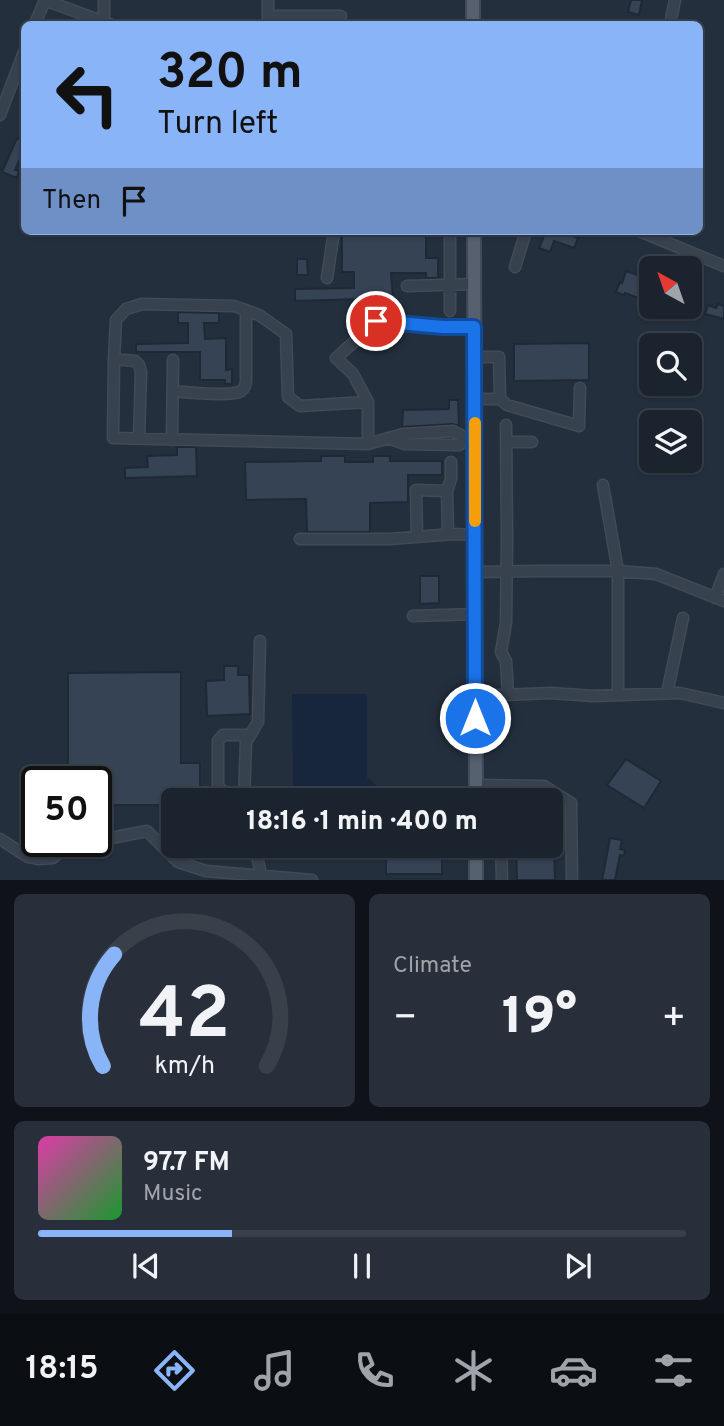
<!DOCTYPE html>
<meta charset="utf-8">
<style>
:root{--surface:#1b232e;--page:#282f3a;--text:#f1f3f6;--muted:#a0a4aa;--line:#39404a;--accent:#8ab4f8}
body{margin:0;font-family:Overpass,sans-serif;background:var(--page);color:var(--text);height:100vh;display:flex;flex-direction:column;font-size:26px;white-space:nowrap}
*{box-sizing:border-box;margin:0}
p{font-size:23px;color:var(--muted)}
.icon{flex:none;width:38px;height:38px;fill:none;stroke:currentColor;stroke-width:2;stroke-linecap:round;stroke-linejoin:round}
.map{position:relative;height:880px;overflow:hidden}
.side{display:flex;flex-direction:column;gap:14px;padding:14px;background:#0f1319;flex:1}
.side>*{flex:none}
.banner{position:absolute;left:21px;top:21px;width:682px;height:214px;border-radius:10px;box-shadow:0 2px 5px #0004,0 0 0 2px var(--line);background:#8ab4f8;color:#111;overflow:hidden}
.needle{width:46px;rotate:320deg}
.fabs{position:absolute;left:639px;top:256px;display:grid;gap:14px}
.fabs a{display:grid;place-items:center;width:63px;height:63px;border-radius:10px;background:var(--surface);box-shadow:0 2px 5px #0004,0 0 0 2px var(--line);font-size:35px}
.speed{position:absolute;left:21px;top:766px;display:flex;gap:14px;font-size:35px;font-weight:700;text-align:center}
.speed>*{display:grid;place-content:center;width:91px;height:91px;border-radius:50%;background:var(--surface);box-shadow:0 2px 5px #0004,0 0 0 2px var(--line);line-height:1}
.speed .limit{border:4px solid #111;border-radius:10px;background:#fff;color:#111}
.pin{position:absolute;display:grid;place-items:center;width:60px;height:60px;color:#fff;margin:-30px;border:4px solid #fff;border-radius:50%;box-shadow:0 2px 7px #0007}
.me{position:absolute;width:77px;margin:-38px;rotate:0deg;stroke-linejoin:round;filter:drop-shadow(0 0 5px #0008)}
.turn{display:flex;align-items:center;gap:24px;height:147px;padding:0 21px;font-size:32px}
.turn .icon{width:91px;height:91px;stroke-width:2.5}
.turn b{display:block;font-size:49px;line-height:60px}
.then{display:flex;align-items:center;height:66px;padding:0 21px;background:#0003;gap:14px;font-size:26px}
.big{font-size:52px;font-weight:800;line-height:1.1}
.side .card{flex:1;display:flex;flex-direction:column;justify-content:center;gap:10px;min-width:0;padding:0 24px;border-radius:10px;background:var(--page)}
.side .dial{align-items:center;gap:0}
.dial svg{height:182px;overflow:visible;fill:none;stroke:var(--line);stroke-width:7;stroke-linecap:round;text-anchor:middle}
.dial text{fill:var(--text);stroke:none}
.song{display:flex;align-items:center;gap:21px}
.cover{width:84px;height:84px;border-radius:10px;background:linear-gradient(135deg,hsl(320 70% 55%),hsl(130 70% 35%))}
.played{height:7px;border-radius:4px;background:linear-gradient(90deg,var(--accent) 30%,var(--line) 30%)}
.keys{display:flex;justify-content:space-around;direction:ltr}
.heat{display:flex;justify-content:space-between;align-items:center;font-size:38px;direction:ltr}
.side .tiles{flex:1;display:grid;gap:14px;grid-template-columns:1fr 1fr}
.card:last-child{grid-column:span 2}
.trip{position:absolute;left:161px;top:788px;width:402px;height:70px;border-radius:10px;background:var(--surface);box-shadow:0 2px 5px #0004,0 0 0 2px var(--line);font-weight:800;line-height:70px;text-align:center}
.menu{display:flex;height:112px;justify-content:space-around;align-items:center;background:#0b0e12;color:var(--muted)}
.menu .icon{width:49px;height:49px}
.menu .current{color:var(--accent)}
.menu b{font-size:32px;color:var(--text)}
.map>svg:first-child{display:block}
</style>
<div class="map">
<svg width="724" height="880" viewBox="0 0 724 880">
<rect width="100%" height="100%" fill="#242f3e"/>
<path fill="#17263c" d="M292,694H367V777L381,790V800H359L351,795L338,796H293Z"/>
<path fill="#364354" stroke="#1f2835" stroke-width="2" d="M631,0H642L639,15L628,12Z
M17,138L24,141V153L23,152L15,170L19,171L17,178L2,172Z
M342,231H426V258H438V278H426V273H391L393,298L295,301V289L354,288V272H342Z
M546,231H559L578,238L574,248L554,241L550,252L539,248Z
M297,259H307L308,275H297Z
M626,271L649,279L641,299L625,293L624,295L616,292L620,282L622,283Z
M718,304L724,306V319L705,314L708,305L716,308Z
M178,312L219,313V323H204L205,339L226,338V370L232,369V384H225V380H200V352H136V344L188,343V323H178Z
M589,343V380L514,381V344Z
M449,400H458L459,426L453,424L402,427L403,410L449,409Z
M177,447H196L197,476L125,478V468L148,467L147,456L177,455Z
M321,456H345V462H373V456H390V461H442V475H408V502L370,503V532H307L306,499L246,500L245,462L321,461Z
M420,576H439V603L420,604Z
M224,666H238V675H249L250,714L207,716L206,681L224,680Z
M181,672V763H200V800H173V805H96V782H68V673Z
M626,759L661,781L644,808L607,785Z
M610,838L622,840L620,849L625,850L624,856L620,855L615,880H602Z
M386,845H442V874H386Z
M554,845L555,880H517L516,846Z"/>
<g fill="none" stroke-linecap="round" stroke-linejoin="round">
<defs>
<path id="minor" d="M44,0L110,24
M268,16H341
M102,21L104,16V0
M35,24L45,0
M268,24V0
M670,24L675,0
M0,115L24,52
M639,231L724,266
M515,267L526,231
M327,278L334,231
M407,286L474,284
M450,311V239
M475,357H499L500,399H475
M114,359L135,361L139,365L141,372L139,439
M173,391C185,392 232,397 241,391C245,388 245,386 246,381V310
M500,399L507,405L579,426L580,388
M368,402L353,374L336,358L376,322L443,327H474
M506,425L507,538L506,623L501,652L506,661L508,695
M388,438L405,444L459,445L466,439
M172,440L173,360
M506,442H532
M368,444V402L300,406L288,397L286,334L259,315L234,306L142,304L126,309L116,320L114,359L113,438L368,444L403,434L453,431L475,443
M448,534L447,491L451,479V462
M417,537L416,490L447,491
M300,539H390L454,534L475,535
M475,572L540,571H618L603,485
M715,598L724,574
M413,616L475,614
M667,693L683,618
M618,695V571L656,574L724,601
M475,696L551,693L593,696L680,693L724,703
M476,785L544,786L571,803L572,880
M499,786V800
M243,793C234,793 223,795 218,786V741L223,735H250
M244,800L246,742L258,722L260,641
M0,839L28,857L38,859L53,858L66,847L92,842
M96,841L147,831L178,862L206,871L312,880
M255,845L261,875
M501,845L502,880"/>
<path id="major" d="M473,0V24
M474,231L476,800
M476,845V880"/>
</defs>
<use href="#minor" stroke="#414a57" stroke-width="13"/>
<use href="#major" stroke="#414a57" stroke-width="16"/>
<use href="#minor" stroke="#38414e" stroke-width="10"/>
<use href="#major" stroke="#56606e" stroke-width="12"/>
</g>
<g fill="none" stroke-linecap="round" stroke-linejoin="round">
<defs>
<path id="route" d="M376,321L443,327H474L475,718"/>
</defs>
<use href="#route" stroke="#114b97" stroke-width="18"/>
<use href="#route" stroke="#1a73e8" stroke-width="12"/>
<path stroke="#f59e0b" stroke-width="12" d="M475,423V521"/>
</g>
</svg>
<div class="fabs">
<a><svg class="needle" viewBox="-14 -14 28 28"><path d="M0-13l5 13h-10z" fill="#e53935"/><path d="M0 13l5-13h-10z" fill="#a0a4aa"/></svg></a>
<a><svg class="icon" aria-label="search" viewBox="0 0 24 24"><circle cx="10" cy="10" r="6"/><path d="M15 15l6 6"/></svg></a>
<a><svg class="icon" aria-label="layers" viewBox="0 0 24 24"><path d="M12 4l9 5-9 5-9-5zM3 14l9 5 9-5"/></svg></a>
</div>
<div class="speed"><div class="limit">50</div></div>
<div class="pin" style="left:376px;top:321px;background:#d93025"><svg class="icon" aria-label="arrive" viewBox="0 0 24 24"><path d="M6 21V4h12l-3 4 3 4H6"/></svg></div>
<svg class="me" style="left:475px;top:718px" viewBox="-20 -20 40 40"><circle r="17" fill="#1a73e8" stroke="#fff" stroke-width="3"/><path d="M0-11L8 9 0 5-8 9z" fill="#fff"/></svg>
<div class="trip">18:16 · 1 min · 400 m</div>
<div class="banner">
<div class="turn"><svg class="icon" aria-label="left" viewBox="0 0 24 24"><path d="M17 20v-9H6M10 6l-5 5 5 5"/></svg><div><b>320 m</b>Turn left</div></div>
<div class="then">Then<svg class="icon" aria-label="arrive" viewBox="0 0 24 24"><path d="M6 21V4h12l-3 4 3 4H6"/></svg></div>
</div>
</div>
<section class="side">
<div class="tiles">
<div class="card dial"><svg viewBox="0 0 100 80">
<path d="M14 69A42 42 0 1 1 86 69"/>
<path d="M14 69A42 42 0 0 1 19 20" stroke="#8ab4f8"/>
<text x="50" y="56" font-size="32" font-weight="700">42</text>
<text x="50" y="72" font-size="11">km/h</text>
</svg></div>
<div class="card"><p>Climate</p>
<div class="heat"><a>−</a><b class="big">19°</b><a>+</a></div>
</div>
<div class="card">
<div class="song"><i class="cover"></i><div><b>97.7 FM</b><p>Music</p></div></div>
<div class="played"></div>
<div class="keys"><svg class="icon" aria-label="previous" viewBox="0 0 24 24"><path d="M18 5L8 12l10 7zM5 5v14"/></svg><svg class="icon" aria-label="pause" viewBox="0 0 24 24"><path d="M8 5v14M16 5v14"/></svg><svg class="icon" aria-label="next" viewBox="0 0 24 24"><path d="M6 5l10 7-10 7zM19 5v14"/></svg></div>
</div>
</div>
</section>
<nav class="menu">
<b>18:15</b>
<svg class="icon current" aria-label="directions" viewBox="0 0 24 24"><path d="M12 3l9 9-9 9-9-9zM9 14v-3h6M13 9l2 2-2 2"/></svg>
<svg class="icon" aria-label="music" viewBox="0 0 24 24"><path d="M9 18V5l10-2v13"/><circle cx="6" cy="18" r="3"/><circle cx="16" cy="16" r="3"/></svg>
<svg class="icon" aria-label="phone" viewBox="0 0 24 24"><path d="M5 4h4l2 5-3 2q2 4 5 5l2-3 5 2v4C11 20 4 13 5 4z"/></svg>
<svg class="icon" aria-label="climate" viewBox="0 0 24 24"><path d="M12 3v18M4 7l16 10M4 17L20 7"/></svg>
<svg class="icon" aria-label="car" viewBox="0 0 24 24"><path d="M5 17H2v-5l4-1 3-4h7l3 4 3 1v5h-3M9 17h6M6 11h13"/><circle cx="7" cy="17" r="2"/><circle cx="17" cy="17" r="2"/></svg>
<svg class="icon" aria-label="filters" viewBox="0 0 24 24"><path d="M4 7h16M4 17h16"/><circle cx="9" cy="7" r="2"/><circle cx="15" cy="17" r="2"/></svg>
</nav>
